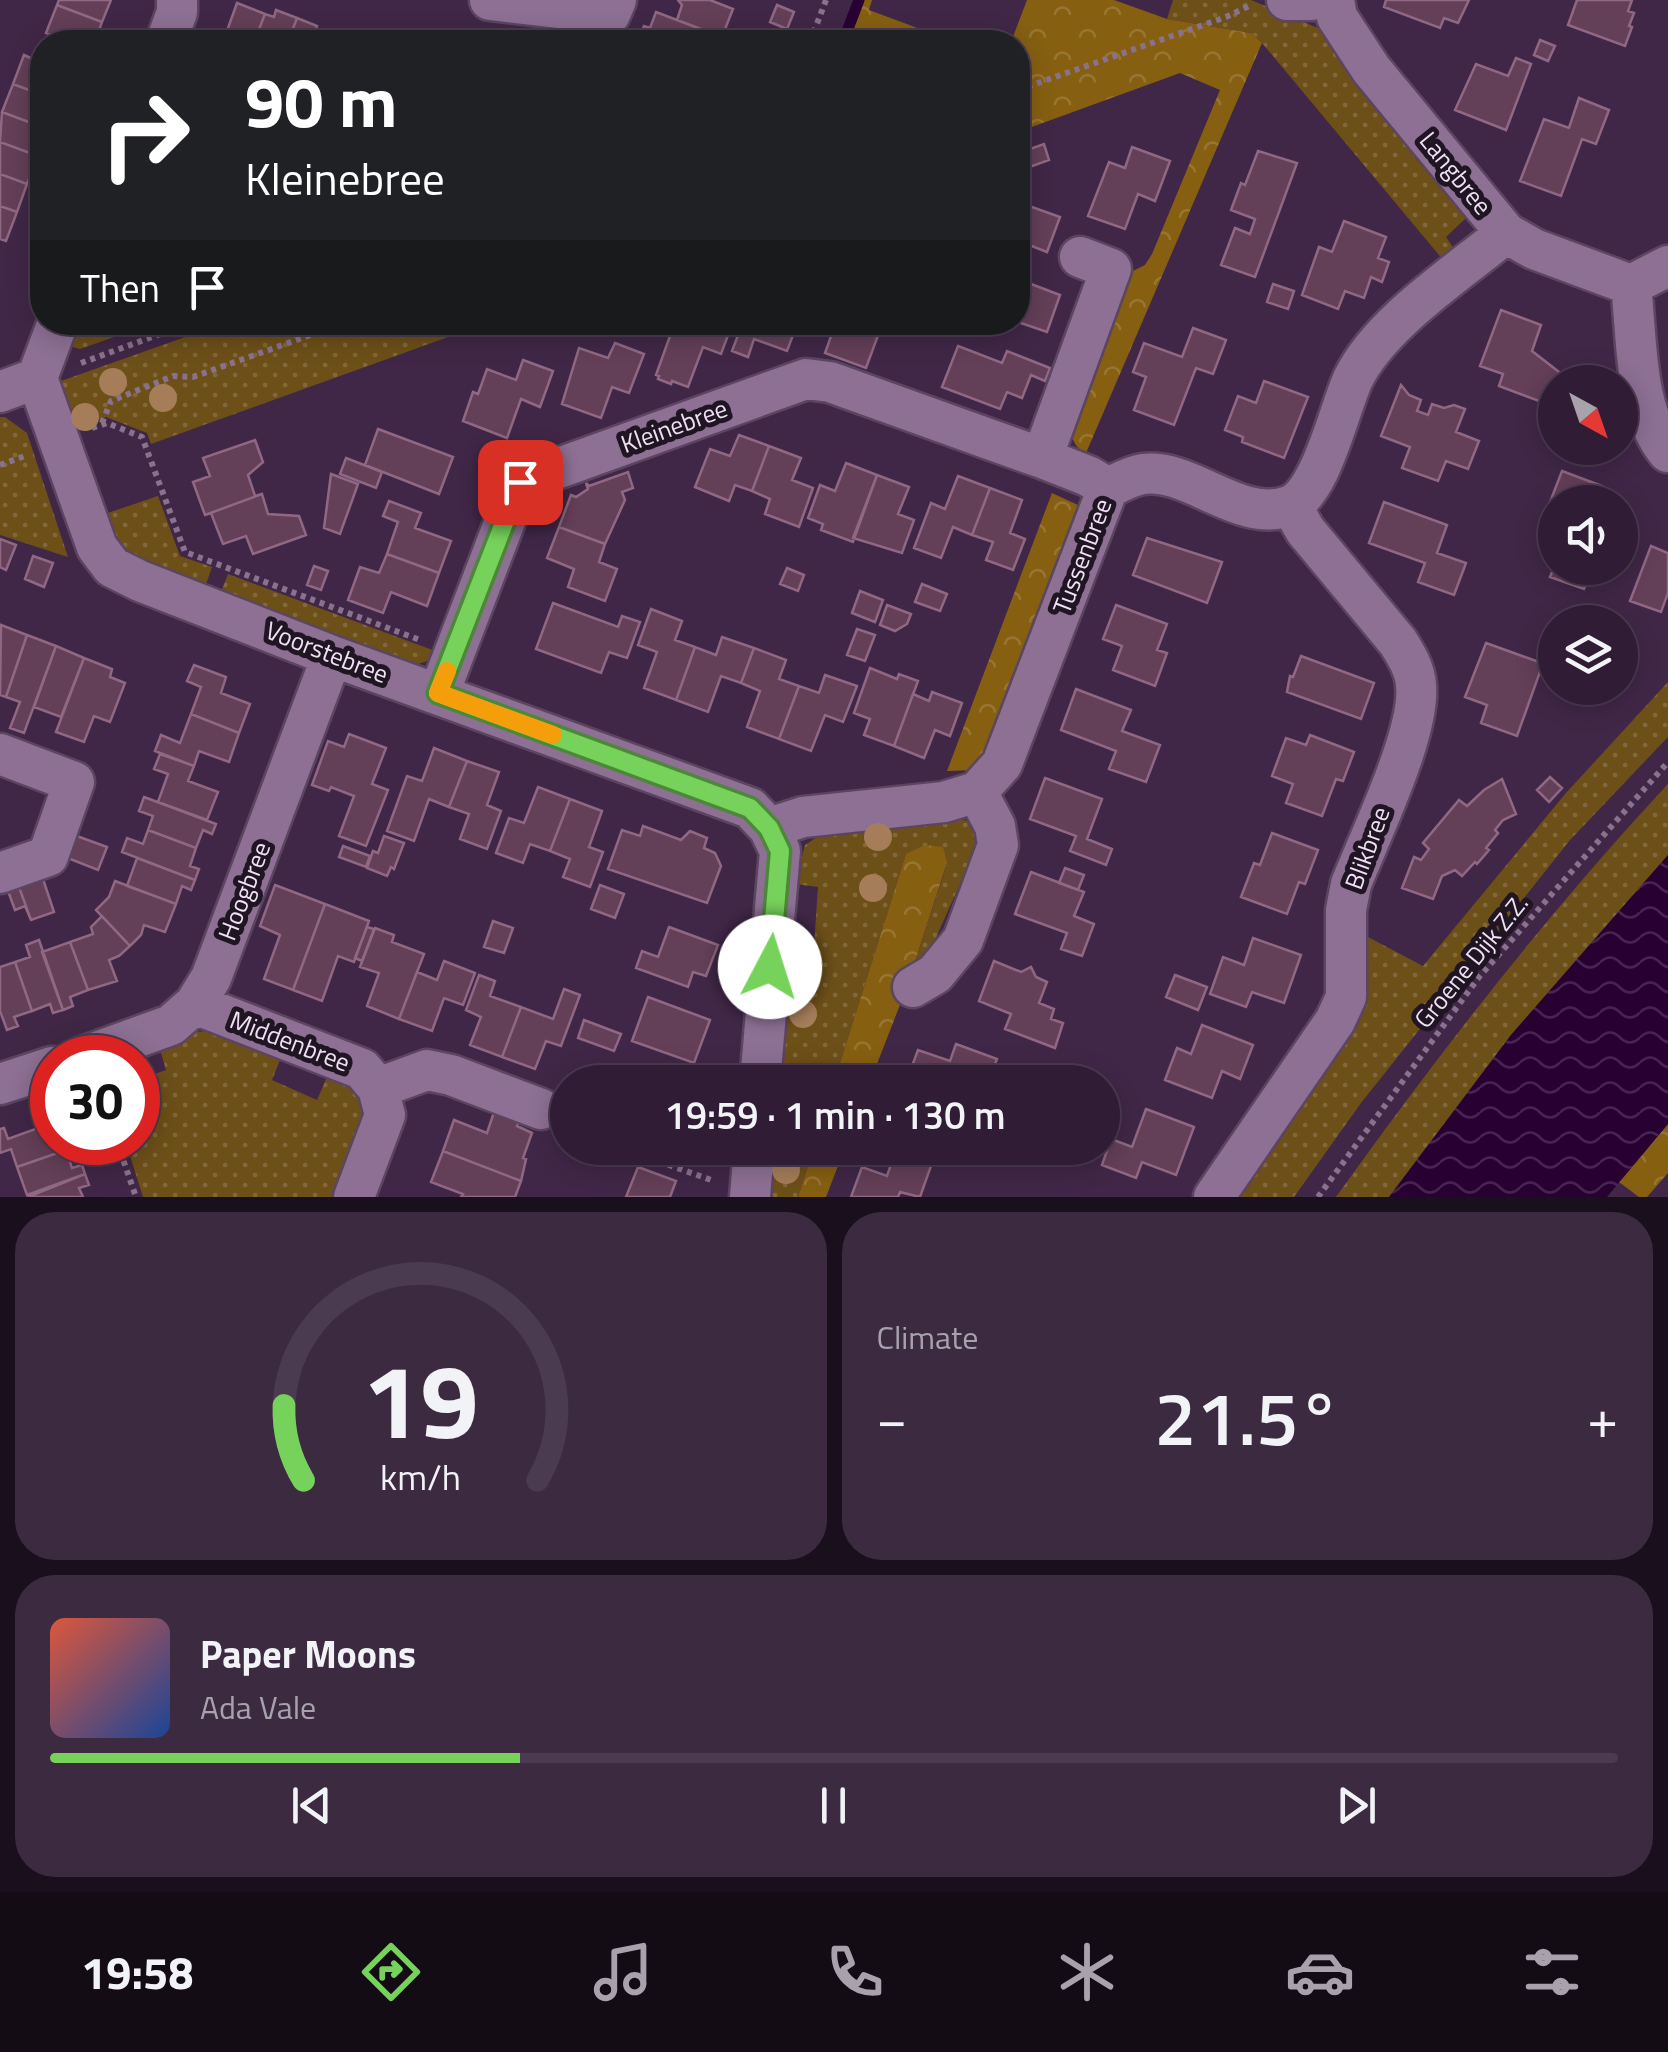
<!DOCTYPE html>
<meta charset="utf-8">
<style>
:root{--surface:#301d35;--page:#3c2a41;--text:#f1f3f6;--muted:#a8a2ad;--line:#4b3b50;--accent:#76d25a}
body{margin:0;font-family:"Titillium Web",sans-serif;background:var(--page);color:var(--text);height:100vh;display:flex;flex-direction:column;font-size:38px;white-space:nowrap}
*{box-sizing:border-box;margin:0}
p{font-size:32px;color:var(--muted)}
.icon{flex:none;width:55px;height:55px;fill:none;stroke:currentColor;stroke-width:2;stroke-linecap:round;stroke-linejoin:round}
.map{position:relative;height:1197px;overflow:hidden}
.details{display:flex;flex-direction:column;gap:15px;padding:15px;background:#1a101d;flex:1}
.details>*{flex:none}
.guide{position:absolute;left:30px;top:30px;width:1000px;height:305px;border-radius:40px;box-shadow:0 5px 25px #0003,0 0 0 2px var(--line);background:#202124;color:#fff;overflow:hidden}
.needle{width:65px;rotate:140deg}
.controls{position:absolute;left:1538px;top:365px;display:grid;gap:20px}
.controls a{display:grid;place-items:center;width:100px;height:100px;border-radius:50%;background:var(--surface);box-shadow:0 5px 25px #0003,0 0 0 2px var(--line);font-size:50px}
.speed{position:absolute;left:30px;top:1035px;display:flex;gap:20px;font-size:50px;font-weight:700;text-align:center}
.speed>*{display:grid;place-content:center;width:130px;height:130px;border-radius:50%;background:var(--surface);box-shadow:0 5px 25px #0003,0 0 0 2px var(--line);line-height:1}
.speed .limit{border:15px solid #d22;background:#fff;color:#111}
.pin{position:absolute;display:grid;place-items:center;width:85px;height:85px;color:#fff;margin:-42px;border-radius:20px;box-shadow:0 5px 15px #0006}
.me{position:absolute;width:110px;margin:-55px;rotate:5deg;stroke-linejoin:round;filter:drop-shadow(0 0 8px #0008)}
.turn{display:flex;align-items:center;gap:35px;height:210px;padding:0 50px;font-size:45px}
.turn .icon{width:130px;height:130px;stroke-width:2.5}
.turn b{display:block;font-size:70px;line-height:85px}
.then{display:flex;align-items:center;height:95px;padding:0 50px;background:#0003;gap:20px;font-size:38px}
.big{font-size:75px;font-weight:600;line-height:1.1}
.details .tile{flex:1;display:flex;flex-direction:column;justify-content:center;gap:15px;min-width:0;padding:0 35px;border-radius:40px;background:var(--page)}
.details .dial{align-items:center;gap:0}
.dial svg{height:260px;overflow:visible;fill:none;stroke:var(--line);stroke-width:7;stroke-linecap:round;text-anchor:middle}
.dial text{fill:var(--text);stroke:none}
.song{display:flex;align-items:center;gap:30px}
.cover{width:120px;height:120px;border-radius:15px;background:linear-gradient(135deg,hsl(10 70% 55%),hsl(220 70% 35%))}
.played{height:10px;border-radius:5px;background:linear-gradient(90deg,var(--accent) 30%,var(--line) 30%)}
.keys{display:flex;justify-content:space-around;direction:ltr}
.heat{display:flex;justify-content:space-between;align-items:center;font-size:55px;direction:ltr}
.details .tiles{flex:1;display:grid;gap:15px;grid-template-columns:1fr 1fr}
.tile:last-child{grid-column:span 2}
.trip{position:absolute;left:550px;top:1065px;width:570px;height:100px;border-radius:50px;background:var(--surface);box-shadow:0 5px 25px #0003,0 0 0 2px var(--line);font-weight:600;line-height:100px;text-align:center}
.menu{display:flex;height:160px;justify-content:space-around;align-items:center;background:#130c15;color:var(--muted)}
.menu .icon{width:70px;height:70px}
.menu .selected{color:var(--accent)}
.menu b{font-size:45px;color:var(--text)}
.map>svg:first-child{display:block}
</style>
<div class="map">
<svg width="1668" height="1197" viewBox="0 0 1668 1197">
<defs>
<pattern id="grass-dots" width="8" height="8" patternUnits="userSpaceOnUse" patternTransform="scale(2.5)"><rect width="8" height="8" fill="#6d4f18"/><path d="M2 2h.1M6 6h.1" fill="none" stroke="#82683a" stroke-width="1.8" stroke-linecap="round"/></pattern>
<pattern id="forest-crowns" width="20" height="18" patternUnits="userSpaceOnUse" patternTransform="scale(2.5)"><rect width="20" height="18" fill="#865f11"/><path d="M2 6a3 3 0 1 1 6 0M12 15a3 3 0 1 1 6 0" fill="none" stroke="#977634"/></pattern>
<pattern id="water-waves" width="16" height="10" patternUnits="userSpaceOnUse" patternTransform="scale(2.5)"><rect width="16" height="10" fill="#280032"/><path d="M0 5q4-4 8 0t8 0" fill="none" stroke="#482550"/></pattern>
</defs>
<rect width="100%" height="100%" fill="#402747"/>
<path fill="url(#grass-dots)" d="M1173,0H1251L1325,31L1355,76L1466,218L1446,237L1456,252L1444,261L1262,43L1251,33L1167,19Z
M74,323H154L80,349L66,345Z
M225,323H487L151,444L147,433L106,417L75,429L61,381Z
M0,417H5L27,433L68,557L0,535Z
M158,496L180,556L212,567L205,587L140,563L119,547L105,514Z
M228,574L435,651L433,659L418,664L408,663L221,592Z
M1668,682V737L1570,840L1361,1103L1294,1197H1237L1359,998L1368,937L1423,966L1566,793Z
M1668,784V855L1511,1035L1389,1197H1336C1439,1053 1547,914 1668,784Z
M958,818C973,821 979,830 977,846L926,960L905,992L947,864L906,854L834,1082H778L791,943L814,946L818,887L795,884L805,845L823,833Z
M208,1031L280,1060L272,1080L317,1100L327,1077L359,1090L365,1111L332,1197H143L126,1143L138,1142V1080L166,1070L158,1043L193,1032Z
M772,1148H814L798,1197H767Z"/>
<path fill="url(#forest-crowns)" d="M859,0H872L869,10L955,42H843Z
M1027,0H1114L1167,19L1251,33L1262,43L1086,453C1074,448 1072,438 1070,426L1129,273L1145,265L1152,254L1220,90L1180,73L1018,132V42H1011Z
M1052,493L1078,505L983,760L975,770L947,771Z
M925,845L943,847L947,863L905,992L870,1082H834L906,854Z
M1668,1124V1173L1647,1197H1639L1619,1182Z
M814,1148H845L826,1197H798Z"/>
<path fill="url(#water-waves)" d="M1668,855V1124L1607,1197H1389L1511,1035Z"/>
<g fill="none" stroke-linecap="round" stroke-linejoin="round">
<path stroke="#280032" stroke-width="11" d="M843,42L859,0"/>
</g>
<path fill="#633f58" stroke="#906883" stroke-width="2.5" d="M59,0H111L102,22L57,5Z
M678,0H710L733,9L722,37L677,20L682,5Z
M1386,0H1469L1458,23L1444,18L1440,28L1384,7Z
M1577,0H1632L1628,11L1634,13L1629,26L1632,27L1625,46L1568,25Z
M237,3L265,14L254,42H223Z
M57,5L102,22L95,42H72L46,33Z
M777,5L794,12L787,29L770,22Z
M276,10L297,18L288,42H254L265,14L274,17Z
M656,12L703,30L698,42H638L644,26L650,28Z
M297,18L317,26L315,32L324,35L321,42H288Z
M1540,40L1555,46L1548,61L1534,55Z
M24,55L42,63V95L13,84Z
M1516,58L1531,64L1506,130L1455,110L1476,64L1508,76Z
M13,84L42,95V127L2,112Z
M1579,98L1609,110L1596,144L1582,139L1561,196L1520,181L1544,119L1569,128Z
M2,112L42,127V143L38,156L0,142Z
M0,142L38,156L27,184L0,174Z
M1044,144L1049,160L1027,168L1021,152Z
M1132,147L1170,161L1155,201L1138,194L1125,229L1088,216L1109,162L1125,168Z
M1258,151L1297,163L1255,277L1221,265L1235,228L1250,234L1255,219L1231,210L1241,183L1245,185Z
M0,174L27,184L17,212L0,206Z
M1018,202L1060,217L1047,252L1019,241L1018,245Z
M0,206L17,212L6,241L0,239Z
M1344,221L1386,237L1378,258L1389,262L1382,282L1371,277L1364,298L1345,291L1338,309L1302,295L1319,247L1332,252Z
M1018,279L1060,295L1047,332L1018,322Z
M1273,284L1294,291L1288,309L1267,302Z
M1501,310L1541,325L1532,351L1559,372L1547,404L1499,386L1503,374L1480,366Z
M675,322H733L721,354L703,347L688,387L672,381L671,384L658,379L659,376L656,375Z
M743,322H816L812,333L796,327L787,351L754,339L748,357L732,351Z
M836,322H883L866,368L825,353Z
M1193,328L1226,340L1213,374L1196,368L1174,425L1134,410L1146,377L1133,372L1144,343L1182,357Z
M615,343L644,354L629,393L612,387L601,418L562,404L579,348L608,358Z
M958,346L1002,363L1007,351L1050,368L1045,381L1031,375L1022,398L1007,392L1000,409L942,387Z
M523,360L553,371L540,407L521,399L507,438L463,421L473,392L478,394L487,369L516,380Z
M1264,381L1308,397L1284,458L1242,442L1243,437L1225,430L1238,396L1256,403Z
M1401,385L1409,395L1421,400L1417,411L1428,415L1432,404L1444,408L1454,405L1465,409L1456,432L1479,441L1468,469L1446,461L1438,481L1402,468L1410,447L1381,436Z
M378,429L453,457L439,494L365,465Z
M739,435L769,446L752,491L735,485L729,501L695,487L710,449L730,456Z
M255,440L263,462L248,475L255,496L262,494L205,515L193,482L210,476L203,458Z
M769,446L801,458L792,480L813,488L799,527L765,514L770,499L752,491Z
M346,458L382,472L376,488L340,474Z
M846,463L877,475L853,542L821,530L823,524L808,518L820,485L835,491Z
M1562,471L1602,486L1596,502H1555V540L1538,533Z
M628,472L633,488L622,492L625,500L605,544L559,527L571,495L576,497L588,489L586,483L589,486Z
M331,474L358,484L340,534L324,528Z
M877,475L909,487L898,514L914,520L902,553L853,538Z
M958,476L990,488L972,535L953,527L941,558L914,548L931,503L945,509Z
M990,488L1022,500L1010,533L1025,539L1013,570L986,560L993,542L972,535Z
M262,494L268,514L299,516L306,535L253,554L246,536L223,544L211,513L205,515Z
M389,501L421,513L415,528L451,541L439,573L387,554L398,522L383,516Z
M1384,502L1447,525L1437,553L1466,563L1454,595L1418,582L1425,563L1369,543Z
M559,527L605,544L599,562L617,569L605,601L568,587L574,569L547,558Z
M1147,538L1222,562L1207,603L1133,575Z
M0,539L16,545L6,570L0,567Z
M1651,546L1668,553V593L1661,612L1630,601Z
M387,554L439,573L427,606L391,592L383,613L348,600L360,567L379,573Z
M33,556L53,563L44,587L25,579Z
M1555,565V568H1592L1584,589L1550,577Z
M314,566L328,571L321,590L307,585Z
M787,568L804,575L798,591L780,584Z
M922,584L947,594L940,611L915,602Z
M860,591L883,600L875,622L852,613Z
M553,603L618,627L622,616L640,622L627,658L609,652L601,673L536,649Z
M887,605L911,614L907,624L895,631L880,625Z
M1116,605L1167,624L1157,650L1167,653L1155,686L1113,670L1122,646L1103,639Z
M651,609L682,621L675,640L695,647L676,700L644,688L657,652L638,645Z
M1,625L27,635L6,697L0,695Z
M857,629L875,635L865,661L847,655Z
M27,635L56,646L24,733L10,728L20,702L6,697Z
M722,637L754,648L741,683L721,676L708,712L676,700L695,647L716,655Z
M1486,643L1539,662L1541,669L1517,736L1481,723L1487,705L1465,697Z
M56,646L84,658L61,717L34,707Z
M754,648L786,660L779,679L799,686L779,739L747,727L760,691L741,683Z
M1301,656L1374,683L1361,719L1287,692L1290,676L1293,677Z
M84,658L112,669L110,677L125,683L110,722L94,716L84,742L56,732Z
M194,665L226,677L221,693L250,704L239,733L191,714L201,687L187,681Z
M870,668L897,679L899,674L918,681L894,746L864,735L870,719L854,713Z
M825,675L857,686L843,722L825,715L811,751L779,739L799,686L819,693Z
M1076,689L1131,710L1122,731L1160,745L1146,782L1109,769L1116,751L1061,730Z
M932,692L962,703L950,736L935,730L924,758L894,746L913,694L929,701Z
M191,714L239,733L229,762L199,751L194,766L155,751L161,735L180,743Z
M349,734L386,748L372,784L388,790L366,846L339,836L354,796L331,787L329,791L312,785L328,741L344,747Z
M1310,735L1354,752L1343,781L1336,779L1322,816L1286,803L1293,784L1272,776L1286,738L1306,745Z
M434,748L467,761L449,807L429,799L414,841L387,831L407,776L422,781Z
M160,754L194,766L188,781L218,792L207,820L158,802L168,774L154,769Z
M467,761L499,772L487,805L501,811L487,849L460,839L469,814L449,807Z
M1550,777L1562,788L1549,802L1537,790Z
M1045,778L1102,799L1087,839L1112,849L1106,865L1070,851L1076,836L1030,819Z
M1502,779L1516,814L1503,820L1495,830L1498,833L1486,848L1489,850L1477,864L1475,862L1462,876L1455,870L1442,876L1433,899L1402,888L1414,857L1421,860L1429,849L1423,843L1459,800L1467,806L1484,790Z
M538,787L570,799L550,851L530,844L523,863L496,853L509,818L524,823Z
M144,797L216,824L212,834L203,830L196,848L148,830L153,816L139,811Z
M570,799L602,811L589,847L603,852L590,887L563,877L570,859L550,851Z
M643,826L681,840L690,831L707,838L704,848L715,853L721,866L707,903L608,869L622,830L640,836Z
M148,830L196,848L190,866L199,869L195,880L122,852L127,838L143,844Z
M1272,833L1318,850L1305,884L1299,882L1287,914L1241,897L1254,863L1260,865Z
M74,835L107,847L98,870L65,857Z
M384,836L404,843L394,869L391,867L387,876L367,868L373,851L378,853Z
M343,846L370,856L366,867L339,857Z
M137,858L195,880L191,890L182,886L176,904L127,886Z
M1065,868L1084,875L1078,890L1059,883Z
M1031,872L1084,892L1074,916L1094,924L1082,956L1061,949L1067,933L1015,914Z
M43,879L54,912L31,920L19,887Z
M115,881L176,904L165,932L144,925L141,935L130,946L96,910L109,897Z
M275,885L325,904L293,990L264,979L280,935L260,926Z
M600,885L624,894L615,918L591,909Z
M19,887L31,920L25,906L15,910L8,891Z
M325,904L369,921L354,962L338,956L322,1001L293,990Z
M102,916L130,946L119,956L109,960L117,981L88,990L70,942L93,934L91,927Z
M493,921L513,928L504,953L484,947Z
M367,927L374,929L362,961L355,958Z
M669,927L718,945L706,976L693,972L688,987L636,968L642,951L658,957Z
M375,928L394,935L392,942L424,954L399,1019L367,1006L379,973L360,967Z
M1253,938L1301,955L1284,1003L1252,992L1246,1007L1210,994L1223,957L1244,965Z
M39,940L63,1010L53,1013L50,1004L32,1011L15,962L30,957L26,945Z
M70,942L88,990L70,997L73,1006L63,1010L42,952Z
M444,961L475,973L463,1005L444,998L432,1031L399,1019L417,972L437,980Z
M994,961L1021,972L1031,967L1036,977L1047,982L1039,1003L1054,1009L1051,1019L1063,1023L1055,1048L1005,1029L1011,1014L979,1001Z
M15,962L32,1011L14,1017L18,1026L7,1030L0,1011V967Z
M479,975L495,981L490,996L521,1007L502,1057L470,1045L481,1017L466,1010Z
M1175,975L1207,987L1198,1010L1166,997Z
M564,989L580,995L561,1046L546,1041L535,1069L502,1057L521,1007L553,1019Z
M648,997L710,1020L694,1063L632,1041Z
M584,1020L621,1034L614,1051L578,1038Z
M1202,1025L1253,1045L1240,1079L1222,1071L1212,1098L1165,1080L1177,1048L1191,1054Z
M956,1044L997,1059L988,1082H906L918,1050L950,1061Z
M1146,1109L1194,1127L1176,1175L1142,1162L1136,1178L1102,1165L1111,1139L1132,1147Z
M494,1112L519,1121L517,1126L532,1133L523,1158L526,1159L521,1181L443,1151L454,1120L487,1133Z
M52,1123V1142H63L66,1150L17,1167L11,1149L0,1153V1129L4,1128L8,1139Z
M66,1150L72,1168L82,1165L85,1174L27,1195L17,1167Z
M443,1151L521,1181L515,1197H461L463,1194L431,1182Z
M895,1153L931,1166L920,1197L900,1192L898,1197H851L862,1167L887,1176Z
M638,1167L676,1181L670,1197H626Z
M85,1174L89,1185L79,1188L83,1197H28Z"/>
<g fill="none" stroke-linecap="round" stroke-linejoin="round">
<defs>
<path id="street" d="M490,0L610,14L616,0
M1287,0H1311
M1334,0L1337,17L1371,69L1506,233L1534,249L1631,285L1668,266
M166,42L177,12V0
M1631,285C1637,336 1634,413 1668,452
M37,378L97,547L112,567L140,581L332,656L750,808L769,828L780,851L760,1082
M37,378L58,322
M0,392L37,378
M1042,458L1111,269L1080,257
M439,693L520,482L806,379L830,382L1042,458L1088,476L1108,488
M0,754L74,782L48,856L0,873
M769,828L803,817L944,802L977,792L1002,764L1108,488C1119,483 1130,476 1143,474C1189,467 1240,524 1289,506C1321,494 1339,409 1353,379C1380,323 1458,273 1506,233
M913,987L935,974L963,940L998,845L995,826L977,792
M195,1004L362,1069L378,1088L385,1115L354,1197
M80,1058L171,1025L195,1004L211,978L332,656
M0,1084L52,1067
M378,1088L427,1070L451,1075L541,1109
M750,1197L754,1148
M1214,1197L1335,1021L1346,997V910L1351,884C1370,836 1421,732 1416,685C1415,669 1406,655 1398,642L1305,530L1291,505"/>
</defs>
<use href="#street" stroke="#5b4560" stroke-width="45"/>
<path stroke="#88728d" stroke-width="6" stroke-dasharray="5 5" stroke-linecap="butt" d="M810,42L826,0
M1018,90L1226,17L1251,5
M81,363L193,322
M102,423L111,401L173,376L193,377L347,322
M92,428L107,423L142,437L185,552L420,640
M0,465L25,456
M117,1142L136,1197
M621,1148L714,1181
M1318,1197L1479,977L1668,762"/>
<use href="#street" stroke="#8d7094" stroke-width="40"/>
</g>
<g fill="#a57d59">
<circle cx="113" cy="382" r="14"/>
<circle cx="163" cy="398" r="14"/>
<circle cx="85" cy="417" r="14"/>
<circle cx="878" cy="837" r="14"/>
<circle cx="873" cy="888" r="14"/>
<circle cx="803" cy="1014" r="14"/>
<circle cx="786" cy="1170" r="14"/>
</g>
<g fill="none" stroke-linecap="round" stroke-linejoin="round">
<defs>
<path id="route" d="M520,482L438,693L750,808L769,828L780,851L770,967"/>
</defs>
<use href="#route" stroke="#4d883a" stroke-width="25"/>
<use href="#route" stroke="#76d25a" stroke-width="18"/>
<path stroke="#f59e0b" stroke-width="18" d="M447,671L438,693L553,735"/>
</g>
<g text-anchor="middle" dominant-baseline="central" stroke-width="10" stroke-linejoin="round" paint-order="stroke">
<g font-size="25" fill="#f0e0f4" stroke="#201523">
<text transform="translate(1456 173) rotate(51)">Langbree</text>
<text transform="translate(674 426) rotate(-20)">Kleinebree</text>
<text transform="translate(1082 556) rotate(-69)">Tussenbree</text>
<text transform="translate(327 652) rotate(21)">Voorstebree</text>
<text transform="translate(1367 848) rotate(-70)">Blikbree</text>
<text transform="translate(244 891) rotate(-69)">Hoogbree</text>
<text transform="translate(1471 961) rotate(-51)">Groene Dijk Z.Z.</text>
<text transform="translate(290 1041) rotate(21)">Middenbree</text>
</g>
</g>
</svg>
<div class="controls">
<a><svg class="needle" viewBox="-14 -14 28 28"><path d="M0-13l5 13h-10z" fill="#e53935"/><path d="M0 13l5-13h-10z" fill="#a8a2ad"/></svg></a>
<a><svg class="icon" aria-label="sound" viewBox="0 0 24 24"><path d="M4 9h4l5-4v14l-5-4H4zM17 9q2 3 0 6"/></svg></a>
<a><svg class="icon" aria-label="layers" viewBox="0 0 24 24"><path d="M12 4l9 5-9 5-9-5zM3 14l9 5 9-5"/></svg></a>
</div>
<div class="speed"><div class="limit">30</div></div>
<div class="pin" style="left:520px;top:482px;background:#d93025"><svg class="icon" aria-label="arrive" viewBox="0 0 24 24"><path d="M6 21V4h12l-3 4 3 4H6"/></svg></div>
<svg class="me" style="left:770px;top:967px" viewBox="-20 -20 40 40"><circle r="19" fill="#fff"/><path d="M0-13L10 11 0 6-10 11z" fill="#76d25a"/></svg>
<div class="trip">19:59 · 1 min · 130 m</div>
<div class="guide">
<div class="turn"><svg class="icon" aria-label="right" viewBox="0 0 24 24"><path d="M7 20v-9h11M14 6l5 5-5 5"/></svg><div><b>90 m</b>Kleinebree</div></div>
<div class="then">Then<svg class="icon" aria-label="arrive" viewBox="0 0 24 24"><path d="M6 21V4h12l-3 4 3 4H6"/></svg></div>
</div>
</div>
<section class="details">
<div class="tiles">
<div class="tile dial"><svg viewBox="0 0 100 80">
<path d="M14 69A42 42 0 1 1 86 69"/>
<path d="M14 69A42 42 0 0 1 8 46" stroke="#76d25a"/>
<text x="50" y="56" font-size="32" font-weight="700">19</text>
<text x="50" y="72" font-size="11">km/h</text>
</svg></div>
<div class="tile"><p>Climate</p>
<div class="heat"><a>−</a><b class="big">21.5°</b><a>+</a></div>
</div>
<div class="tile">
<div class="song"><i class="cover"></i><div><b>Paper Moons</b><p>Ada Vale</p></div></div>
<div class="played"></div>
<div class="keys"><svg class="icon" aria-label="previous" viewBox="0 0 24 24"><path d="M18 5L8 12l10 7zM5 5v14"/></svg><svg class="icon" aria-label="pause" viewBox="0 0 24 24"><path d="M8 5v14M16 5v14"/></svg><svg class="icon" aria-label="next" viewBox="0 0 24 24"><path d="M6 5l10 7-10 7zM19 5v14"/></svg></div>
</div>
</div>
</section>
<nav class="menu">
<b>19:58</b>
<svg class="icon selected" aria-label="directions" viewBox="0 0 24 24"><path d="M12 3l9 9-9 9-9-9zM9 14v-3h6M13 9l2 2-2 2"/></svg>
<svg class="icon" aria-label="music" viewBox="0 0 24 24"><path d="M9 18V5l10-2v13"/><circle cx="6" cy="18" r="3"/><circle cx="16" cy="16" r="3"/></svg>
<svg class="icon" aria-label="phone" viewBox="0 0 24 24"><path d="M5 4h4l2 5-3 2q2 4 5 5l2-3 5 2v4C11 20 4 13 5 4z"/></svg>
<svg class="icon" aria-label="climate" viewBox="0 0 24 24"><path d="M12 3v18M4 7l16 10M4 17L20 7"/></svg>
<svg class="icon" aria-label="car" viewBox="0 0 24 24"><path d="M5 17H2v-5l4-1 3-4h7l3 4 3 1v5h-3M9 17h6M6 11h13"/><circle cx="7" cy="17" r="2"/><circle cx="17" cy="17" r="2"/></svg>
<svg class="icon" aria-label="filters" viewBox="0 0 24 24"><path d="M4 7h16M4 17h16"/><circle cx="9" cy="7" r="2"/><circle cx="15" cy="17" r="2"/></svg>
</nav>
